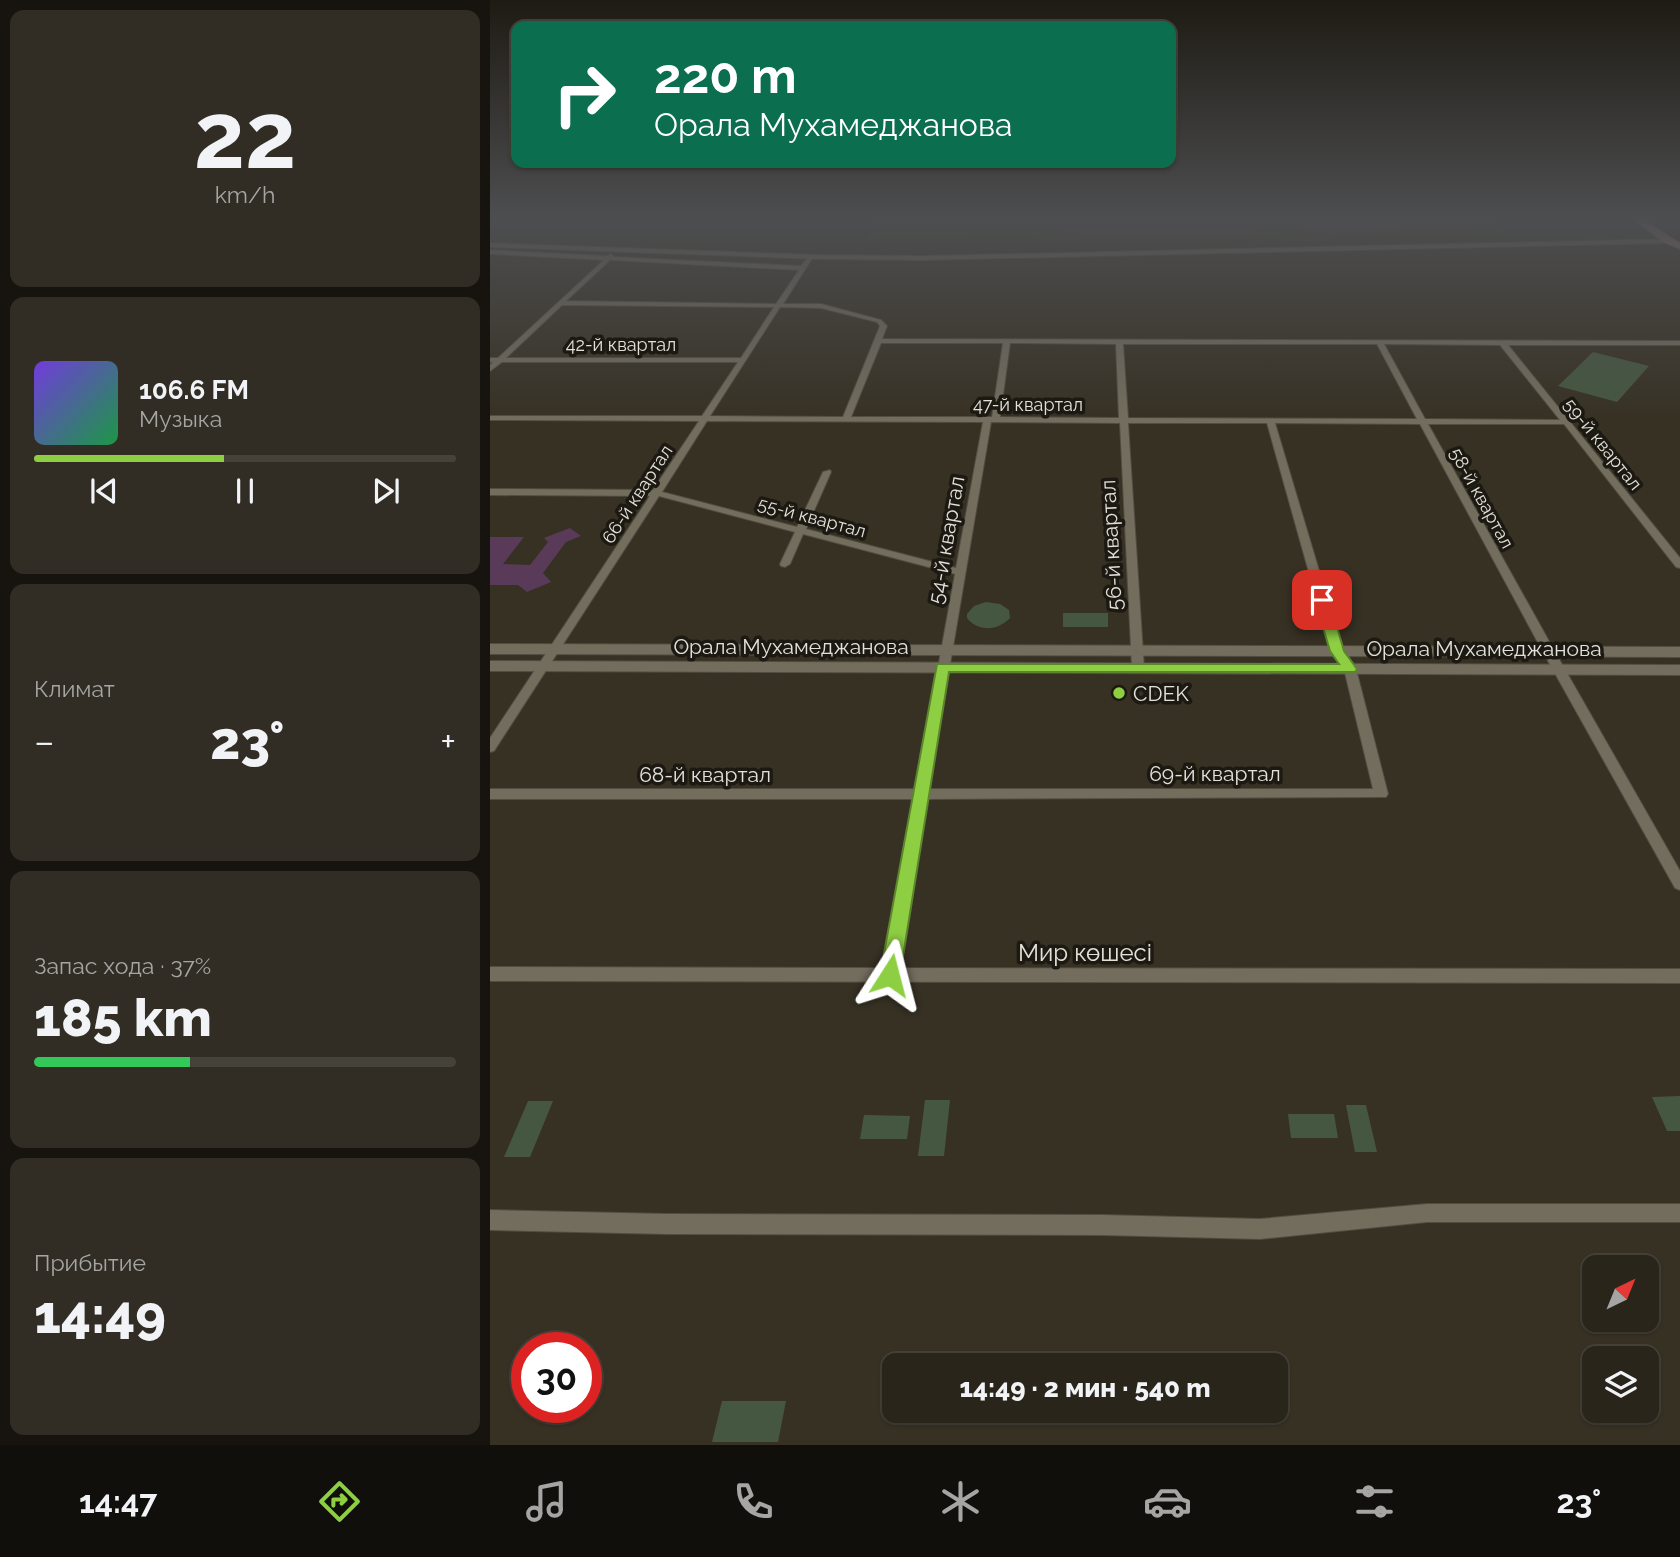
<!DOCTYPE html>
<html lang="ru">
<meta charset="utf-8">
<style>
:root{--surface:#29251b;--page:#312d24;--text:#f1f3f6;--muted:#a5a5a3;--line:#45423a;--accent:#8ece43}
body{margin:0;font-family:Raleway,sans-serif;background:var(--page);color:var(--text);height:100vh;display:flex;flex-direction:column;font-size:26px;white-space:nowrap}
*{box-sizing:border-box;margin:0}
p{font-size:23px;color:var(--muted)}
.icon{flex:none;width:38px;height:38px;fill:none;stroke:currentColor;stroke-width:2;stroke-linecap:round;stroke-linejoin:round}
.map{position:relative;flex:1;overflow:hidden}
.panel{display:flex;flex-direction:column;gap:10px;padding:10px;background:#17140f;width:490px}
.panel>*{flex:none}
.guide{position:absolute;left:21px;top:21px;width:665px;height:147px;border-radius:14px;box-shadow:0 2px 5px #0004,0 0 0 2px var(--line);background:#0b6e4f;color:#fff;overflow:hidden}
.needle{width:46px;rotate:43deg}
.fabs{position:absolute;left:1092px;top:1255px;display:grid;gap:14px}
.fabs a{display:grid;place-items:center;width:77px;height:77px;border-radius:14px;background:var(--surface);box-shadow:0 2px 5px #0004,0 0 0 2px var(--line);font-size:35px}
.speed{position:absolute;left:21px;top:1332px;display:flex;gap:14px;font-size:35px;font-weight:700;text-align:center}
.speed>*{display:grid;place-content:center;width:91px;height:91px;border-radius:50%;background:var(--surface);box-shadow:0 2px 5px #0004,0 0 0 2px var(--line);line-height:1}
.speed .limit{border:10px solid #d22;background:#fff;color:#111}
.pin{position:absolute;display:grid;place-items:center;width:60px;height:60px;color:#fff;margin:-30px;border-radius:14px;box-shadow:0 4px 10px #0006}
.me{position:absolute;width:77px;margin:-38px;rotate:9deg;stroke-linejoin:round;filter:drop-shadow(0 0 5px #0008)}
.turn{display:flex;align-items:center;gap:24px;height:147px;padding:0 28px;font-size:32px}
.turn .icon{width:91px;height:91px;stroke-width:2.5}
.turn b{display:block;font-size:49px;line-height:60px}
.big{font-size:52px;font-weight:800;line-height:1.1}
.panel .widget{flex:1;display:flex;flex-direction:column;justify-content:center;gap:10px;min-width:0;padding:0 24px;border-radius:14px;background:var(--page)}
.panel .dial{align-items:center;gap:0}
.dial b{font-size:91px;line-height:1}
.song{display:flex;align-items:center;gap:21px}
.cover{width:84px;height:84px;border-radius:10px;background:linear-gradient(135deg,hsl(260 70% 55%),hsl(140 70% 35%))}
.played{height:7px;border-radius:4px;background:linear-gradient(90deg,var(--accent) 45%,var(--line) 45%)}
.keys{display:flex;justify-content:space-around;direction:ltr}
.heat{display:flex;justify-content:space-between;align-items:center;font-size:38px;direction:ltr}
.charge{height:10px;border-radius:5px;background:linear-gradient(90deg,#34c759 37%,var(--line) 0)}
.trip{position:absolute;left:392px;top:1353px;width:406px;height:70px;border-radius:14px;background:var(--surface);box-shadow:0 2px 5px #0004,0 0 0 2px var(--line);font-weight:800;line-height:70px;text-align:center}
.tabs{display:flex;height:112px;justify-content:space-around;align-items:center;background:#100f0b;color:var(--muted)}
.tabs .icon{width:49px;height:49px}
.tabs .current{color:var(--accent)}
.tabs b{font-size:32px;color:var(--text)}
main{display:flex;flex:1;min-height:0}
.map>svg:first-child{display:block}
</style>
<main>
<section class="panel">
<div class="widget dial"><b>22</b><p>km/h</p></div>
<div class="widget">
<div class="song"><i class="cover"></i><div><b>106.6 FM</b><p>Музыка</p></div></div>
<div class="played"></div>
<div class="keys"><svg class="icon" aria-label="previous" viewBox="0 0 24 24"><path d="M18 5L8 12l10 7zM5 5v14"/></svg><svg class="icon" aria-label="pause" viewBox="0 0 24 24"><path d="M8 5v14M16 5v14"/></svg><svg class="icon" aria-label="next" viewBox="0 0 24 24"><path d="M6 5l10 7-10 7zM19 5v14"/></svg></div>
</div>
<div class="widget"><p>Климат</p>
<div class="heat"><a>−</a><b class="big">23°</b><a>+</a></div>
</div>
<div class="widget"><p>Запас хода · 37%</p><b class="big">185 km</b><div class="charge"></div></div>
<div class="widget"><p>Прибытие</p><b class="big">14:49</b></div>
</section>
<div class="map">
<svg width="1190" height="1445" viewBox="0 0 1190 1445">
<rect width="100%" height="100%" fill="#373124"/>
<path fill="#413925" d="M384,218H1001L1019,233L844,237L846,241L790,242L787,238L712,239L711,237L547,241L546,235L378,240Z"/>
<path fill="#465741" d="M1103,352L1159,366L1127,402L1068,386Z
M496,602L510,604L519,610L520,618C508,631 488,632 477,618V614L484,606Z
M573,613H618V627H573Z
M1190,1096V1131H1177L1162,1097Z
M435,1100H460L454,1156H428Z
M38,1101H63L40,1157H14Z
M856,1105H876L887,1152H865Z
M798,1114H844L848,1138H801Z
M374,1115L420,1116L417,1139H370Z
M232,1401H296L288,1442H222Z"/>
<path fill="#5a3a59" d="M572,218H755L763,230L575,232Z
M804,218H986V226L813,230Z
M80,528L91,536L76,542L53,573L61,582L37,592L28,585H0V537H34L13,564L40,565L58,542L54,538Z"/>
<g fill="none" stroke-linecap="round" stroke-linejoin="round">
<defs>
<path id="minor" d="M0,250L117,256L121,254L124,257L311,266L320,255L323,257L293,304H331L391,320L397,326L392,339L1190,341V345H1018L1190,558V568L1186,567L1074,424H938L1065,652L1190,871V890L1185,888L1053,652L930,424L785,423L853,651L866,669L898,794L896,797L437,799L409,968L1190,969V983L0,981V967L393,968L424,799H0V789H426L465,574L313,534L300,564L295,567L291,566L290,564L305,532L169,496L4,751L0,752V738L160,496L0,495V489L163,490L209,421L0,420V416H212L248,362H12L0,371V365L3,362H0V358H8L114,260L0,254ZM120,260L309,270L286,304L76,301ZM72,305L284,307L251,358H16ZM290,307L331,308L387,322L390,326L353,417L220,416ZM391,343H513L502,417H361ZM520,343L626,344L629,418L510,417ZM633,344H887L927,419L638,418ZM894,344L1010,345L1070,420L935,419ZM217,421L493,422L466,568L316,529L341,472L340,470L333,472L307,527L172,492ZM501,422L630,423L642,668L648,672L654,668L638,423H777L841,651L854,669L883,789H439Z
M937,1204H1190V1222H937L770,1239L612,1235L177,1234L0,1230V1210L177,1214L612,1215L770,1219Z"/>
<path id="tertiary" d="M1178,239L1181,243L433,260L330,259L0,247V243L330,255L433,256Z
M0,644L1190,647V657L0,654Z
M0,661L1190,665V675L0,671Z"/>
<path id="primary" d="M1141,218H1151L1190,243V249L1175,243Z"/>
</defs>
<use href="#minor" stroke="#514d41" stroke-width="2"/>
<use href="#tertiary" stroke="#514d41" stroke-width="2"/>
<use href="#primary" stroke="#514d41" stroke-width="2"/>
<use href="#minor" fill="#736d5e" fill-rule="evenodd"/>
<use href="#tertiary" fill="#736d5e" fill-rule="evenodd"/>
<use href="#primary" fill="#b1807d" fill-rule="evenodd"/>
</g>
<linearGradient id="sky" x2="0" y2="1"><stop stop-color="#1e1b14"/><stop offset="0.52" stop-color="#4d4e50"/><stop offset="1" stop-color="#4d4e50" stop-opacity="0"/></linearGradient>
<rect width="1190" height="420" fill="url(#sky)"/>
<path fill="#8ece43" stroke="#5c862c" stroke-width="2" d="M832,596L839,600L854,651L867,669L865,672H459L410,975L407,981L400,983L393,981L390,975L447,664H849L840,651L825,600Z"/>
<circle fill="#8ece43" stroke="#1c1913" stroke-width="2.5" cx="629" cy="693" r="7"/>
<g text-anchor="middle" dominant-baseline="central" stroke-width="7" stroke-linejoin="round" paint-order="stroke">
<g font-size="18" fill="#e3e0d7" stroke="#1c1913">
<text x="131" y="344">42-й квартал</text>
<text x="538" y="404">47-й квартал</text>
<text transform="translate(1113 444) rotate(51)">59-й квартал</text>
<text transform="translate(147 494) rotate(-57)">66-й квартал</text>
<text transform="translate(992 498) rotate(61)">58-й квартал</text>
<text transform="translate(322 517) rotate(15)">55-й квартал</text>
</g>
<g font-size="21" fill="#e3e0d7" stroke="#1c1913">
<text transform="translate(456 540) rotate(-80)">54-й квартал</text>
<text transform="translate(621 545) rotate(-93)">56-й квартал</text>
<text x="301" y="646">Орала Мухамеджанова</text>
<text x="994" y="648">Орала Мухамеджанова</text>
<text x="725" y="773">69-й квартал</text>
<text x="215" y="774">68-й квартал</text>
</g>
<g font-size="21" fill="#e3e0d7" stroke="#1c1913" text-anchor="start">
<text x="643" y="693">CDEK</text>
</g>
<g font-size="24" fill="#e3e0d7" stroke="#1c1913">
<text x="595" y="952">Мир көшесі</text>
</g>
</g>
</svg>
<div class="fabs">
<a><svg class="needle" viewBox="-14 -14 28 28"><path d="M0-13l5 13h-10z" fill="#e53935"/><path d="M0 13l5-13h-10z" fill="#a5a5a3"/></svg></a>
<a><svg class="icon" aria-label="layers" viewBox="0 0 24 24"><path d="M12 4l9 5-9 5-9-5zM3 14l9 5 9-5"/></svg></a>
</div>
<div class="speed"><div class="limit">30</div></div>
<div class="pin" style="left:832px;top:600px;background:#d93025"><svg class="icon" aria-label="arrive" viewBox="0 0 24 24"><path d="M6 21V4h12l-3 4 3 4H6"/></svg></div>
<svg class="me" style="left:400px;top:975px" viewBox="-20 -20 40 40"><path d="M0-17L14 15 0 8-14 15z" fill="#8ece43" stroke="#fff" stroke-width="4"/></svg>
<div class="trip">14:49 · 2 мин · 540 m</div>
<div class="guide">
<div class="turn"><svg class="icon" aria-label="right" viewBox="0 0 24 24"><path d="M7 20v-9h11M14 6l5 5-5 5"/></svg><div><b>220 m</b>Орала Мухамеджанова</div></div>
</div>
</div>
</main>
<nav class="tabs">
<b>14:47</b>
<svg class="icon current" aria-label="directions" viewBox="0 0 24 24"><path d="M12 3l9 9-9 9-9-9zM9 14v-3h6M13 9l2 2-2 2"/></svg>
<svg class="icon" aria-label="music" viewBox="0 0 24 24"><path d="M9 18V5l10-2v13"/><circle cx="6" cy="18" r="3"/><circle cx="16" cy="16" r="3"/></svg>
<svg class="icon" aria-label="phone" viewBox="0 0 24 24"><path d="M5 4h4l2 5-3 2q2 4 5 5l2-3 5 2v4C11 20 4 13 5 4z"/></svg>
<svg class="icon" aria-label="climate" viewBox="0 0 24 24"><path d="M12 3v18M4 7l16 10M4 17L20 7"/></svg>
<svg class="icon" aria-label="car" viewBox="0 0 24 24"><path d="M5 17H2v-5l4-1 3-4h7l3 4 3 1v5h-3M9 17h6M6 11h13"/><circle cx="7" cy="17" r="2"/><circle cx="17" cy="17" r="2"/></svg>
<svg class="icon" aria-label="filters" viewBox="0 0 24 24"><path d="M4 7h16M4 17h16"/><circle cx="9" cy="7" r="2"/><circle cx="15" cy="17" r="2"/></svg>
<b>23°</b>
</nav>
